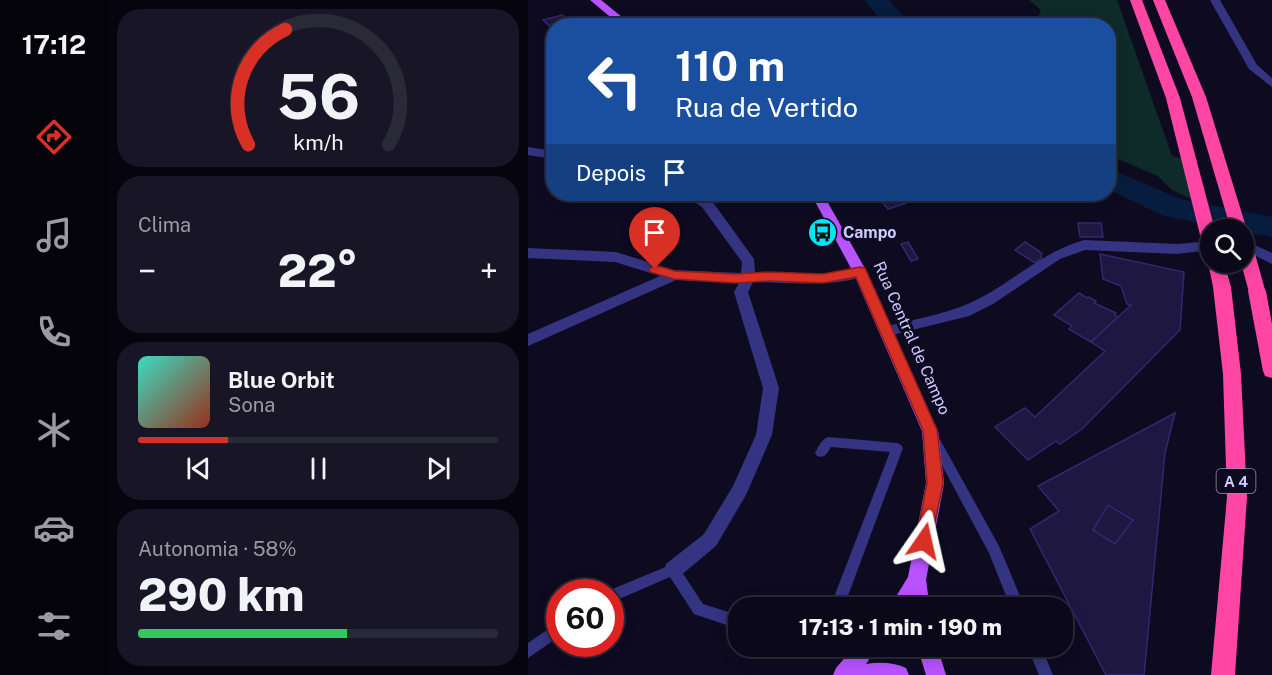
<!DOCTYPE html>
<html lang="pt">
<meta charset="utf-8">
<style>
:root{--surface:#0a0819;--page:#181626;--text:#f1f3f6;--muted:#999aa2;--line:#2a2938;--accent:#d93025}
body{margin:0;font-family:"Public Sans",sans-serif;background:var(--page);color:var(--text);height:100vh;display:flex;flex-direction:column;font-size:22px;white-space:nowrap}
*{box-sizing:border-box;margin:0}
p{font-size:20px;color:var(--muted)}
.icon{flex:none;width:33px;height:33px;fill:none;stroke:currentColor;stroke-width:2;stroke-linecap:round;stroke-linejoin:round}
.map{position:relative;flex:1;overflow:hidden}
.details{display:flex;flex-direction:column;gap:9px;padding:9px;background:#06040e;width:420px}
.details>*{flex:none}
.top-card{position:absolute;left:18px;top:18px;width:570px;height:183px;border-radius:24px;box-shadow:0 3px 15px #0003,0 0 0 2px var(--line);background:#1a4fa0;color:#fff;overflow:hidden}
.fabs{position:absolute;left:672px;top:219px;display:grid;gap:12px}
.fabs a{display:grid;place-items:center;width:54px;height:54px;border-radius:50%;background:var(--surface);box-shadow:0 3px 15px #0003,0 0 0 2px var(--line);font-size:30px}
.speed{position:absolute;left:18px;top:579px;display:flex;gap:12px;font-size:30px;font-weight:700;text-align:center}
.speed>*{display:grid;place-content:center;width:78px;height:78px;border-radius:50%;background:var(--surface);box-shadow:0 3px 15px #0003,0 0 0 2px var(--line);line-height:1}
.speed .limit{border:9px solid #d22;background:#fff;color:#111}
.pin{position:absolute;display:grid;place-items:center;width:51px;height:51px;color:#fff;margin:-62px -26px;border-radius:50% 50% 50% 0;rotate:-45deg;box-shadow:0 0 6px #0007}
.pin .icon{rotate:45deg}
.me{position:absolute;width:66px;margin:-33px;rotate:11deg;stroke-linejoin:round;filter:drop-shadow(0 0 4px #0008)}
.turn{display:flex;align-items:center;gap:21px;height:126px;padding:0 30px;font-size:27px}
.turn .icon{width:78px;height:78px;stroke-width:2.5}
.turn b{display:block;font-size:42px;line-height:51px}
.then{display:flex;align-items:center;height:57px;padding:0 30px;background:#0003;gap:12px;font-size:22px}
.big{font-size:45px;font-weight:800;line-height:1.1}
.details .card{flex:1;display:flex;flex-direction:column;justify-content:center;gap:9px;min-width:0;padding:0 21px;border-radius:24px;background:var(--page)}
.details .dial{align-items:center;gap:0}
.dial svg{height:156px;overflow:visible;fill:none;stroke:var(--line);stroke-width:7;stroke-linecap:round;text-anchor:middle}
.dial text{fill:var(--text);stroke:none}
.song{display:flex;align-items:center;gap:18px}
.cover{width:72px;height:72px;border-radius:9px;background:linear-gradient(135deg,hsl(170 70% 55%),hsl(10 70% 35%))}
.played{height:6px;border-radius:3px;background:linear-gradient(90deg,var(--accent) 25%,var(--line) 25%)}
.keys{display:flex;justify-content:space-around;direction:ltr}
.heat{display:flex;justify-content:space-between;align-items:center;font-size:33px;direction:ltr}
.charge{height:9px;border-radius:4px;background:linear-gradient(90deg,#34c759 58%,var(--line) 0)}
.trip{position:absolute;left:200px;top:597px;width:345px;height:60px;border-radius:24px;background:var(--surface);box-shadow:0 3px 15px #0003,0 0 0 2px var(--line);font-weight:800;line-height:60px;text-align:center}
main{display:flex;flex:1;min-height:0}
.menu{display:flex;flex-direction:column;width:108px;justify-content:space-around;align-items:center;background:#04030a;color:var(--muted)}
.menu .icon{width:42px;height:42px}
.menu .active{color:var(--accent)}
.menu b{font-size:27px;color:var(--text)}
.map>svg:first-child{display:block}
</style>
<main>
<nav class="menu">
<b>17:12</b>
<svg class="icon active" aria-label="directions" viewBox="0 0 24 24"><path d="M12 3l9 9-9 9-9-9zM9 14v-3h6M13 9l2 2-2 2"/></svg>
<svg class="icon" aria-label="music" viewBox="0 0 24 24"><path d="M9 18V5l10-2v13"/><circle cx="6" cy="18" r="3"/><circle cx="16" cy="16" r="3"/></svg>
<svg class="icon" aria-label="phone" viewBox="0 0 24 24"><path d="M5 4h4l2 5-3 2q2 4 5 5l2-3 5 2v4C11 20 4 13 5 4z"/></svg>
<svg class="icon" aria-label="climate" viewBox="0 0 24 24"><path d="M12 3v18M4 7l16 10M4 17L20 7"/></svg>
<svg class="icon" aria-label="car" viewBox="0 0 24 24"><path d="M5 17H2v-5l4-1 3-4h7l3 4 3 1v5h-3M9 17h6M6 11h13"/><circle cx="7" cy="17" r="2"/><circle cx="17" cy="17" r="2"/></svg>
<svg class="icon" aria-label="filters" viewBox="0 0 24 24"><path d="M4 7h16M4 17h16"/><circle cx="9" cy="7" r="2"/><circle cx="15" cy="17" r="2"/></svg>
</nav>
<section class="details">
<div class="card dial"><svg viewBox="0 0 100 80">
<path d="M14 69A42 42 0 1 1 86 69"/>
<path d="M14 69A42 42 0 0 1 33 10" stroke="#d93025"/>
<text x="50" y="56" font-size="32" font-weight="700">56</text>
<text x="50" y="72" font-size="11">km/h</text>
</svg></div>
<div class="card"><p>Clima</p>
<div class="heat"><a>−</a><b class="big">22°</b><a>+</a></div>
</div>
<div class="card">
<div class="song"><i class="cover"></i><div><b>Blue Orbit</b><p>Sona</p></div></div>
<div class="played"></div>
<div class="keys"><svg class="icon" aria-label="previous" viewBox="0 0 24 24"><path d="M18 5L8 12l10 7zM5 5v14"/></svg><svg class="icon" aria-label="pause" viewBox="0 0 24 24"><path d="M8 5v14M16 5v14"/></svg><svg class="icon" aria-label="next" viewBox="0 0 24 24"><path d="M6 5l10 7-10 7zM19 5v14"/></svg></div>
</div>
<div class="card"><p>Autonomia · 58%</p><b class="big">290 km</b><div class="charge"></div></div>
</section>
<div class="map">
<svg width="744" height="675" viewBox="0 0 744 675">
<rect width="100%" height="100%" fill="#0e0b21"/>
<path fill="#0e2b29" d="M501,0H589L644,156L655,159L668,201L644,190L630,176L581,155L580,26L525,25L509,19L513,10Z"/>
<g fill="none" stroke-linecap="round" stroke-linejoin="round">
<path fill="#061d3f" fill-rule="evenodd" d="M336,0H361L384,26H358Z
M580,168L652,199L744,217V237L716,232V230H703L633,215L580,189Z"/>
</g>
<path fill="#1e1742" stroke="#332770" stroke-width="1.5" d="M34,15L45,25L26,26V30L15,20Z
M348,194H385L390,199L360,209Z
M550,223H573L575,237H552Z
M380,242L390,259L383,261L373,244Z
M497,242L514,253L513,258L507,263L487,250Z
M572,254L656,272L652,330L554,429L532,444L528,441L500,460L467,427L497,408L507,417L577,351L563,342L603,305L599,304L593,286L575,279Z
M551,293L559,298L561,297L568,301L566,303L588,313L586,315L590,317L563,342L541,329L544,326L526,315Z
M647,413L637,453L616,675H578L502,529L531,511L510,486Z
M580,505L605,520L587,544L565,530Z"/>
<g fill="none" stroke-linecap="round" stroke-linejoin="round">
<path fill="#343482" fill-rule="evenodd" d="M406,434L410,436L471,546L497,608H483L461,553L400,439L402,436Z
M300,437L369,443L373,445L375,448L318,601L313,608H293L295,603L306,597L362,452L303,447C299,453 297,459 289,456L287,453C290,447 294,439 300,437Z
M145,564L150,566L175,604L210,615V629L166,614L142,577L82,603V592H77Z
M32,621V636L0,658V643Z
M499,646H513L525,675H511Z"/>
<path fill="#343482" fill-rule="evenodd" d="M682,0H692L729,65L744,78V87L721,69Z
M0,147L26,151V159L0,155Z
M154,194H169L184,201L226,259L227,273L295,274L332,267L339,272C326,289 247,282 225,282L220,292L251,388L244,435L218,495L188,546L152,576L145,579L138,576L136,570L138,564L176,534L205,486L228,435L235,388L206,292L211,283L148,280L0,346V334L132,276L87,262L0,258V248L88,252L146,270L213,273L214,262L174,207Z
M556,240L649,244L682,241V250L649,254L557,250L532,259L465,304L441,316L360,336L355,335L353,331L355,327L360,326C392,318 425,313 454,297C489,278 517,251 556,240Z
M716,240L744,253V264L716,250Z"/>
<path fill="#b952ff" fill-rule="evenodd" d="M62,0H73L105,26H93Z
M283,194H295L339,272L410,431L416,483L398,580L402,608H361L380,577L398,483L394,431L325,272Z
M327,646H350L338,664C352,662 365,662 378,668L381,675H305L308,668Z
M389,646H409L418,675H398Z"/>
<path fill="#ff46a5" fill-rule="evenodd" d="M602,0H614L652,98L687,230H682V248L676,247L674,243L638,98Z
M625,0H637L678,97L719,230L717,234L716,230H703L664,97Z
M682,258V262H696L703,287L713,374L719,497L707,675H683L699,497L695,374L685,287L680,262Z
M729,285L735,287L738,291L744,324V378L737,376L735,371L720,291L723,287Z"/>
<path stroke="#ff46a5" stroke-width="16" d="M716,244L729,291"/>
</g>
<path fill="#d93025" stroke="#8d1f18" stroke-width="1.5" d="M127,265L147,271L207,274L241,272L295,274L332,267L337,268L409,430L415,483L402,546L396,549L390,546L388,541L399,483L395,430L328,277L295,283L241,281L207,283L146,279L122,272L121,269Z"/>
<defs>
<symbol id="bus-disc" viewBox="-11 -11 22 22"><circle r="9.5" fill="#00e5f6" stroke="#0e0b21"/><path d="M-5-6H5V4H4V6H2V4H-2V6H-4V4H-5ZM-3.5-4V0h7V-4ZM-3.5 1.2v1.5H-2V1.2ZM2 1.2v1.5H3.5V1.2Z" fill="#111"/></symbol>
</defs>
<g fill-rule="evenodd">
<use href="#bus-disc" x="278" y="216" width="33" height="33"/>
</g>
<g text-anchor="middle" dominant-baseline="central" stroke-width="6" stroke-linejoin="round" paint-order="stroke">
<rect fill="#0e0b21" stroke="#9591bc" stroke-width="1.5" x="688.5" y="469" width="39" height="24" rx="4.5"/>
<g font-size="15" font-weight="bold" fill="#cfcbff">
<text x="708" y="481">A 4</text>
</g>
<g font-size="16" font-weight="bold" fill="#cfcbff" stroke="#0e0b21" text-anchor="start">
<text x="315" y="232">Campo</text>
</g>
<g font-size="16" fill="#cfcbff" stroke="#0e0b21">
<text transform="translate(384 338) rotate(66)">Rua Central de Campo</text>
</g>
</g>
</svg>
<div class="fabs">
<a><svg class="icon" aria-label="search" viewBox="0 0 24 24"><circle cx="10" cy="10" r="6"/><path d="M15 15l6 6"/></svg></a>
</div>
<div class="speed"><div class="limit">60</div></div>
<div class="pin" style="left:127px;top:269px;background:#d93025"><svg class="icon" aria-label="arrive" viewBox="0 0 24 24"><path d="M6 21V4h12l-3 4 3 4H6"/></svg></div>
<svg class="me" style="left:396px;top:541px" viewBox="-20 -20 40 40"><path d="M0-17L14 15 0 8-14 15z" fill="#d93025" stroke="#fff" stroke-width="4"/></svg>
<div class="trip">17:13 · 1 min · 190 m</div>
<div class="top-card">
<div class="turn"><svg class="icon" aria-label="left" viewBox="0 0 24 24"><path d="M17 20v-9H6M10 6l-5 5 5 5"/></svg><div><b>110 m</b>Rua de Vertido</div></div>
<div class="then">Depois<svg class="icon" aria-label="arrive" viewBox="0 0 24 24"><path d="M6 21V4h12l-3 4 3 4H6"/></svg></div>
</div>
</div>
</main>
